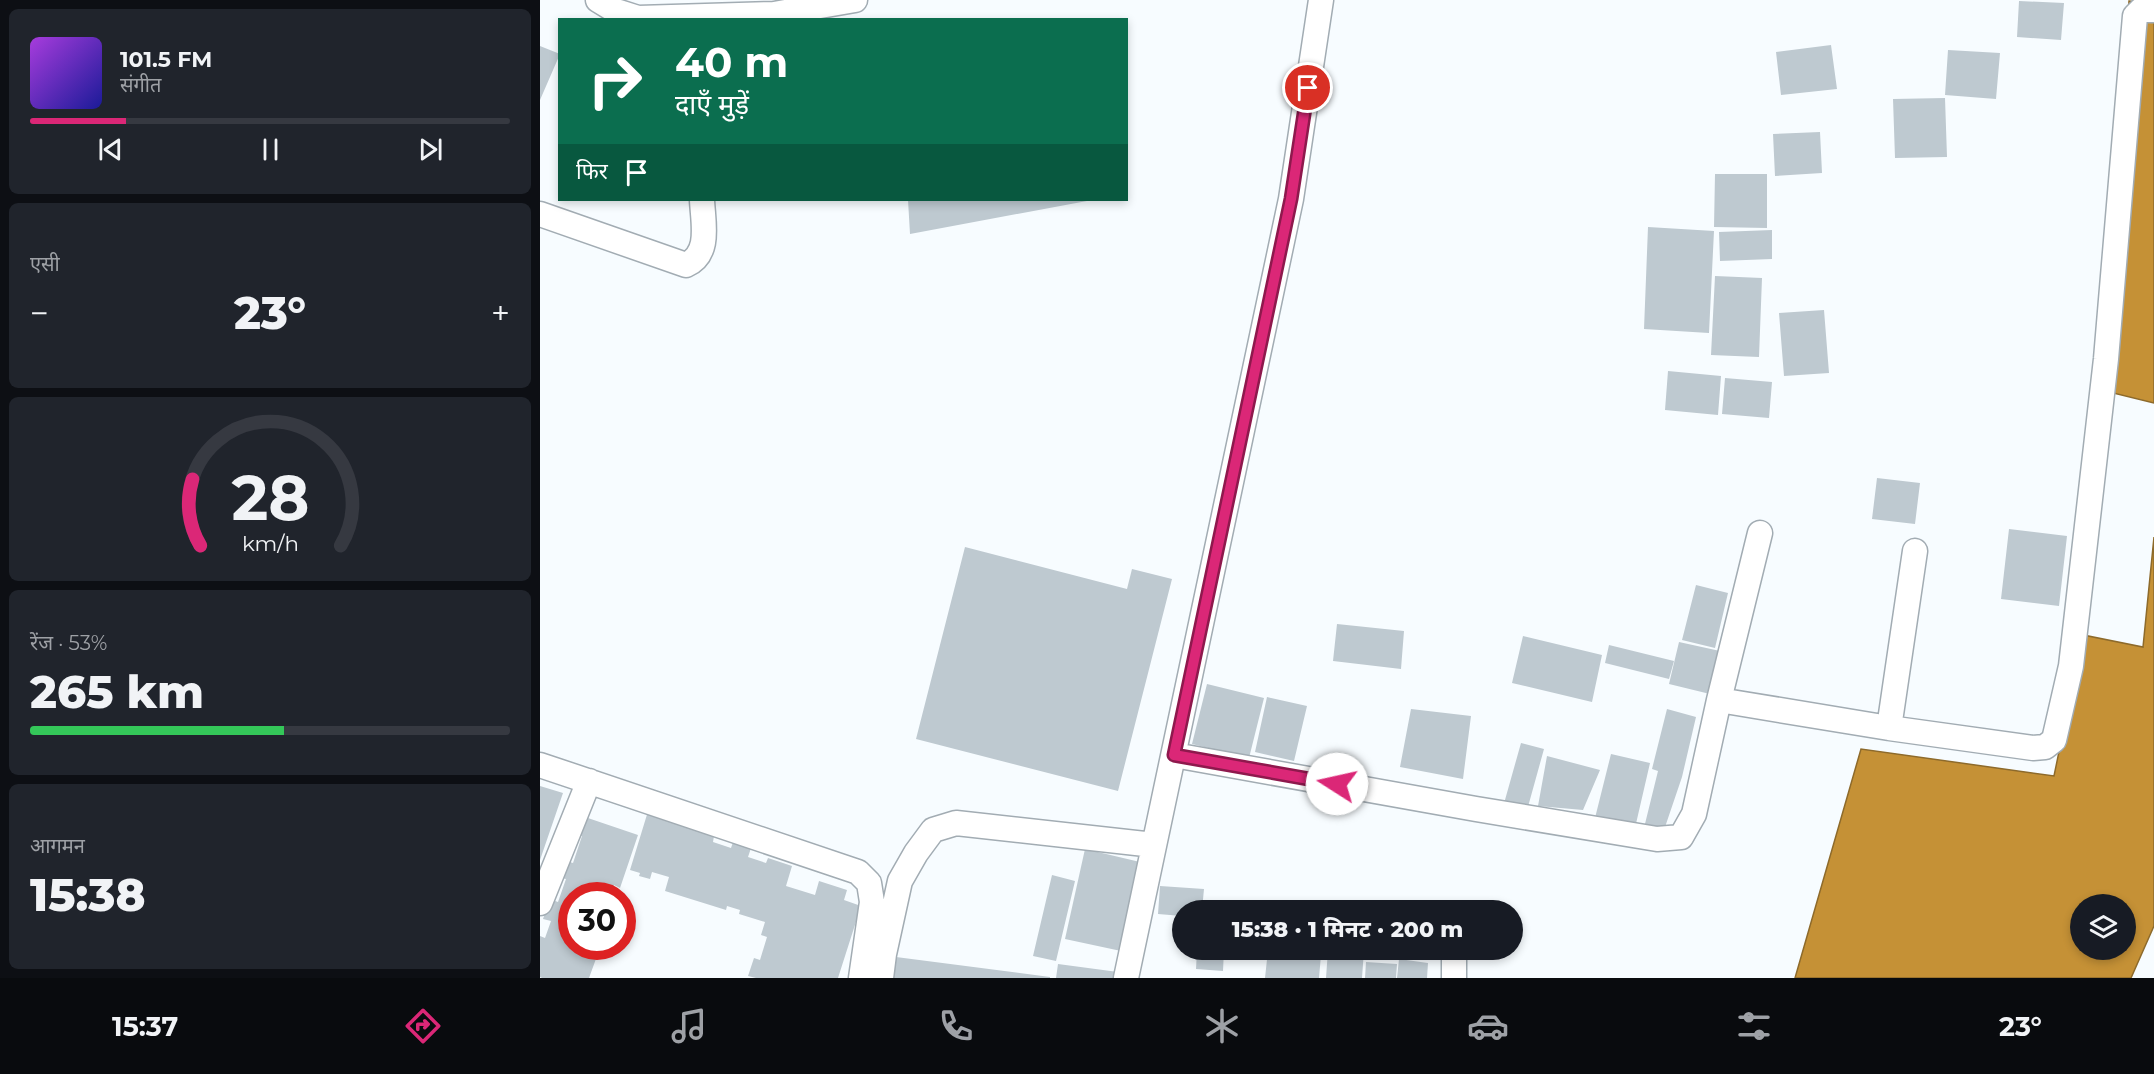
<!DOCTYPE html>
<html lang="hi">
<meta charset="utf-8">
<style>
:root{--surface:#171b24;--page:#20242c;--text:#f1f3f6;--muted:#9ea1a6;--line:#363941;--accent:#db2777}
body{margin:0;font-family:Montserrat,"Noto Sans Devanagari",sans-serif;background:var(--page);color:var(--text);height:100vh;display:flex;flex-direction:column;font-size:22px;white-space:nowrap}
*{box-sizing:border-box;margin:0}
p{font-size:20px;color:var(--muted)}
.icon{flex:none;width:33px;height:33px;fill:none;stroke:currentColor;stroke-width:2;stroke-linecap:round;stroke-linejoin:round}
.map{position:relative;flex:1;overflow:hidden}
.details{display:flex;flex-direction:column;gap:9px;padding:9px;background:#0d0f14;width:540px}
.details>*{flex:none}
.top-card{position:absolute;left:18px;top:18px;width:570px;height:183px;border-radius:0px;box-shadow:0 3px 9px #0003;background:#0b6e4f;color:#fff;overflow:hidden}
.fabs{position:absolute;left:1530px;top:894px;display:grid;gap:12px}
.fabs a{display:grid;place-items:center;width:66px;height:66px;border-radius:50%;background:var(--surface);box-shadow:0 3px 9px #0003;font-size:30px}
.speed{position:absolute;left:18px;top:882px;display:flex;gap:12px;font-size:30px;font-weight:700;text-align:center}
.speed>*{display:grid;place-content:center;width:78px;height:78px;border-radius:50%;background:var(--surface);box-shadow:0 3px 9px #0003;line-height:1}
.speed .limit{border:9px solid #d22;background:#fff;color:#111}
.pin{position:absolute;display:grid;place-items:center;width:51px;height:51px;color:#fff;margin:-26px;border:3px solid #fff;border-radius:50%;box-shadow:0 2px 6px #0007}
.me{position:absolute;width:66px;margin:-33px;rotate:280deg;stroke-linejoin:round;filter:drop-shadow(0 0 4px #0008)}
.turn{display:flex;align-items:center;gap:21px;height:126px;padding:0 18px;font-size:27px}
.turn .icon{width:78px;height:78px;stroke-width:2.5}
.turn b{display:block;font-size:42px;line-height:51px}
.then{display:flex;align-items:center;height:57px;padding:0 18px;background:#0003;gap:12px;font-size:22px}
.big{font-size:45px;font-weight:800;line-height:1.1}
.details .tile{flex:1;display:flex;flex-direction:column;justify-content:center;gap:9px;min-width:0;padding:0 21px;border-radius:9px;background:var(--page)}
.details .dial{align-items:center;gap:0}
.dial svg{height:156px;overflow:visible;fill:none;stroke:var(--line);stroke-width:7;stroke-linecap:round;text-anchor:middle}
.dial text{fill:var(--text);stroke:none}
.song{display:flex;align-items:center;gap:18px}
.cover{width:72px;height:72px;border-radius:9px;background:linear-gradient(135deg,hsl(280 70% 55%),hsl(240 70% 35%))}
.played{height:6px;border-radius:3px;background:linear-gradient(90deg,var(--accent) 20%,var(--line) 20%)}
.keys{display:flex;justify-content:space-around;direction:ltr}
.heat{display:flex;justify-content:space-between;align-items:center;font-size:33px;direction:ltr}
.charge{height:9px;border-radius:4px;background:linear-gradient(90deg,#34c759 53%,var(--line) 0)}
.trip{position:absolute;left:632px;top:900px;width:351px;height:60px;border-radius:30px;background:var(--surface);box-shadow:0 3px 9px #0003;font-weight:800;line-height:60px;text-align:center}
.menu{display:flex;height:96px;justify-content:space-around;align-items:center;background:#090b0e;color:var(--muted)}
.menu .icon{width:42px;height:42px}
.menu .selected{color:var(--accent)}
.menu b{font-size:27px;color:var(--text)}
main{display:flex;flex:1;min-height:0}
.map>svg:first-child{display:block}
</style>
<main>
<section class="details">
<div class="tile">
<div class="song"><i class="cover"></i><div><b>101.5 FM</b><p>संगीत</p></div></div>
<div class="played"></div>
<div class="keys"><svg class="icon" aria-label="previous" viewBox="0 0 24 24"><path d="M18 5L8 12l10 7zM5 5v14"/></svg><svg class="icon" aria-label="pause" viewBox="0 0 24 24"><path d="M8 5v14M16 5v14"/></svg><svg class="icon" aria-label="next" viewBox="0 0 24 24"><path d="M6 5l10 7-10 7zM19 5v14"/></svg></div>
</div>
<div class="tile"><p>एसी</p>
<div class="heat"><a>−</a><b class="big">23°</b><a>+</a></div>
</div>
<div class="tile dial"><svg viewBox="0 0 100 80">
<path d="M14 69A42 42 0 1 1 86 69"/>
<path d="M14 69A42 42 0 0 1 10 35" stroke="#db2777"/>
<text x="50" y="56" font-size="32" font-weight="700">28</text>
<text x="50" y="72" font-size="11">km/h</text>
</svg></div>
<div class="tile"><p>रेंज · 53%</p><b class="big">265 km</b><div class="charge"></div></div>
<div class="tile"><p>आगमन</p><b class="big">15:38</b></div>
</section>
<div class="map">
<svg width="1614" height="978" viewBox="0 0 1614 978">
<rect width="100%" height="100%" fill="#f7fcff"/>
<path fill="#c59136" stroke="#8d6a2b" stroke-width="1.5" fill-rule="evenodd" d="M1589,1L1614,4V403L1569,392Z
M1614,537V926L1591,978H1255L1321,749L1514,776L1543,635L1603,647ZM1540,904H1586V950H1540Z"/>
<path fill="#bec9d0" d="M1479,1L1524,3L1521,40L1477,37Z
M1291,45L1297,89L1241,95L1236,52Z
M0,46L20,54L0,100Z
M1408,50L1460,53L1456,99L1405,95Z
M1405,98L1407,157L1355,158L1353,99Z
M1280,132L1282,173L1235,176L1233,134Z
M1175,174H1227V228L1174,227Z
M368,200H547V201L370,234Z
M1108,227L1174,231L1169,333L1104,329Z
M1232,230V259L1180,261L1179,232Z
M1175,276L1222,278L1219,357L1171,355Z
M1284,310L1289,373L1244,376L1239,313Z
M1128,371L1181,376L1178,415L1125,410Z
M1185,378L1232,382L1229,418L1182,414Z
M1337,478L1380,483L1375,524L1332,519Z
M1469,529L1527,536L1519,606L1461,599Z
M425,547L587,589L592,569L632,579L578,791L376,739Z
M1156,585L1188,593L1175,648L1142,640Z
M797,624L864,631L861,669L793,661Z
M983,636L1062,655L1052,702L972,683Z
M1139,642L1180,651L1170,694L1129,684Z
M1069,645L1134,661L1129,679L1065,663Z
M667,684L724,698L709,758L652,744Z
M727,697L767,706L754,761L715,752Z
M871,709L931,716L923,779L860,767Z
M1127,709L1156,717L1142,777L1123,833L1103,832L1118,771L1112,769Z
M981,743L1004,749L986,814L963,807Z
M1071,754L1110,763L1095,828L1055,818Z
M1007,756L1060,770L1043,810L998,806Z
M0,786L23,793L0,860Z
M109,808L141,818L139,825L174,836L173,842L191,848L193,842L211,848L208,857L226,863L228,858L252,866L246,886L275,895L279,881L307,890L304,900L321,906L298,978H216L208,976L214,958L220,960L227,937L221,935L225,922L199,914L200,910L187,906L186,910L125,891L129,877L112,872L110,879L99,876L100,873L90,870Z
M39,815L98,835L80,888L74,885L71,896H32V946H46L44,952L57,956L49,978H2L0,977V936L5,938L11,921L3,919L10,899L18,902L26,879L18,877L23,860L33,863L42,836L33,833Z
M545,849L600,862L581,951L525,939Z
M512,875L535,881L516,961L493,956Z
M620,886L664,889L662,910H642V916L618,914Z
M782,907L806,909V910H782Z
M657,950H684L683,971L656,969Z
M728,950L781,955L779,978H725Z
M788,950H824L822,978H786Z
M356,957L510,977V978H353Z
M859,959L888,963L887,978H857Z
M826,962L857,964L856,978H825Z
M518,964L578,972L577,978H516Z"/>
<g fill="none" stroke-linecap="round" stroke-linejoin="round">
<defs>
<path id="street" d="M58,0L76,11L98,18L234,14L315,0
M0,214L146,265C171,254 163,223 162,200
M1179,700L1349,728L1493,748L1505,747L1514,740L1531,666L1566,359L1595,16L1601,10H1614
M1349,728L1375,551
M634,755L936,809L1117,839L1141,837L1154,814L1179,700L1220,533
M0,765L318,872L329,883L332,902L321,978
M0,903L49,781
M341,978L344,954L360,881L376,853L393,830L416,823L614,845
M586,978L751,199L781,0
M914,978V950"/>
</defs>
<use href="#street" stroke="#a2acb3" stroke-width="27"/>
<use href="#street" stroke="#fff" stroke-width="24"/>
</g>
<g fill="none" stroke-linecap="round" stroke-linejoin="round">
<defs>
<path id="route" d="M768,88L751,199L634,755L797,784"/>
</defs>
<use href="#route" stroke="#8e194d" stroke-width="15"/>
<use href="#route" stroke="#db2777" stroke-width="10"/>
</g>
</svg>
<div class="fabs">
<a><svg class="icon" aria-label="layers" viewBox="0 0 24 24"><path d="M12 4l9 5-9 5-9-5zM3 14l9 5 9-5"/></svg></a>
</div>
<div class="speed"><div class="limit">30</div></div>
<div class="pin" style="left:768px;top:88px;background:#d93025"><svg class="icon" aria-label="arrive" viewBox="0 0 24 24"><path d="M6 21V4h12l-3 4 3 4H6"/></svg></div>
<svg class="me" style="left:797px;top:784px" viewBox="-20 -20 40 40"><circle r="19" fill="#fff"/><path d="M0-13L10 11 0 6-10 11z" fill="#db2777"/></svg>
<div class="trip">15:38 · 1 मिनट · 200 m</div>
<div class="top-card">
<div class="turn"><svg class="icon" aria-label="right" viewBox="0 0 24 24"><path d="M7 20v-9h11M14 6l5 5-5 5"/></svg><div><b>40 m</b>दाएँ मुड़ें</div></div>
<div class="then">फिर<svg class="icon" aria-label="arrive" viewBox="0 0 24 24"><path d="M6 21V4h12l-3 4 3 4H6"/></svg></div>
</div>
</div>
</main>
<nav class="menu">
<b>15:37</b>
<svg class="icon selected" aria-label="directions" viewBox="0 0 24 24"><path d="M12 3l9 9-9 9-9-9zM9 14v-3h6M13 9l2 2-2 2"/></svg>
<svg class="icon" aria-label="music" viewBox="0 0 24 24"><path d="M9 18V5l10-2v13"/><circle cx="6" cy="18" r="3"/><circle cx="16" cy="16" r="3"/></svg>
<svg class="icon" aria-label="phone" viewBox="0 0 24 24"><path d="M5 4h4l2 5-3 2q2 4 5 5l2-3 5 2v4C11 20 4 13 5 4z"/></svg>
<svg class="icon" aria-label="climate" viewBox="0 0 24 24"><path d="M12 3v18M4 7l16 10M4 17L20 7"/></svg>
<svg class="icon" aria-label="car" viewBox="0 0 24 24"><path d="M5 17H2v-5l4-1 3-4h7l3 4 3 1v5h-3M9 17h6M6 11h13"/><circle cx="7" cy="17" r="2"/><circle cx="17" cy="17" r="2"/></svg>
<svg class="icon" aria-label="filters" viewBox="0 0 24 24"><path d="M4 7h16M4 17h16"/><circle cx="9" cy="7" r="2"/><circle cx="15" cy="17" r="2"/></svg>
<b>23°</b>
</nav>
